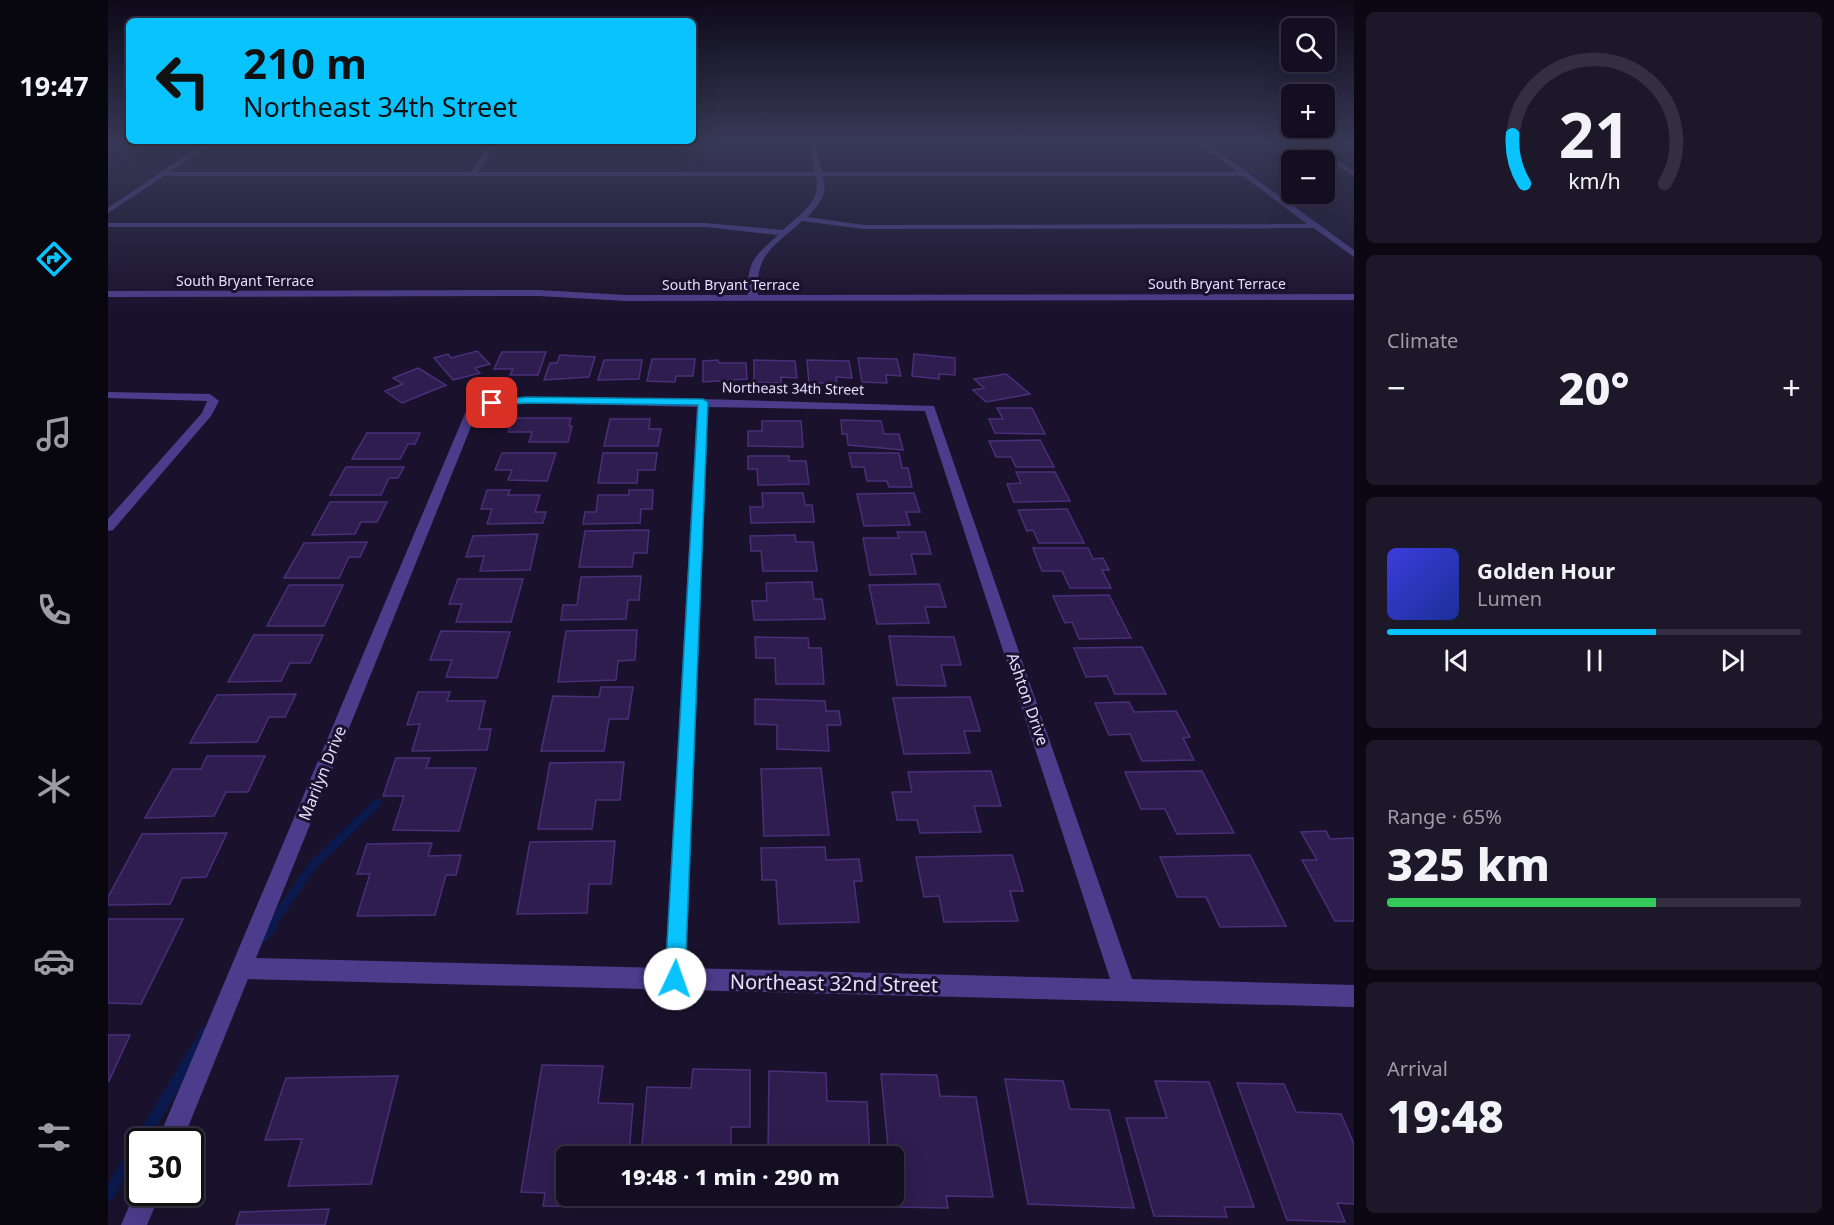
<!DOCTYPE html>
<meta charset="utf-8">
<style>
:root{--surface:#140e22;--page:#1d172a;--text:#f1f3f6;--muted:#9d9ca5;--line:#332e40;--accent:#09c3ff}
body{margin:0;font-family:"Noto Sans",sans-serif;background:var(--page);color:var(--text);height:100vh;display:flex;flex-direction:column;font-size:22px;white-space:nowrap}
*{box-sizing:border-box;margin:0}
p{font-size:20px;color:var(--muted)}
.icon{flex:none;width:33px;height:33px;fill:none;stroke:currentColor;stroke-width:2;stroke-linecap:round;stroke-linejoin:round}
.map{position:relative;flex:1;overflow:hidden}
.side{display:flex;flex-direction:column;gap:12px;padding:12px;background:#0b0813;width:480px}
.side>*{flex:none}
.hud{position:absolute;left:18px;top:18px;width:570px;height:126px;border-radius:9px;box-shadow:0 6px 24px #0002,0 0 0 2px var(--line);background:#09c3ff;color:#111;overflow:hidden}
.controls{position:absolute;left:1173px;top:18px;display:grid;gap:12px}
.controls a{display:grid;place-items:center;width:54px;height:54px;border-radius:9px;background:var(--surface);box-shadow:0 6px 24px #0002,0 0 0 2px var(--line);font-size:30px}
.speed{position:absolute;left:18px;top:1128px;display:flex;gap:12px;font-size:30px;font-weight:700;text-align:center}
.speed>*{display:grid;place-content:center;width:78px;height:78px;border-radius:50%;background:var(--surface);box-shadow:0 6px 24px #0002,0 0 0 2px var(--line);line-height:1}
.speed .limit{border:3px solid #111;border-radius:9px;background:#fff;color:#111}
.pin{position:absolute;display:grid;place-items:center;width:51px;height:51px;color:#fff;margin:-26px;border-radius:12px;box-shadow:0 3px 9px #0006}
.me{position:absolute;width:66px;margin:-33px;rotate:3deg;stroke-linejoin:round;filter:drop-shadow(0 0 4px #0008)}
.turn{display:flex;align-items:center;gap:21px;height:126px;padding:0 18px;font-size:27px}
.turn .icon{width:78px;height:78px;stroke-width:2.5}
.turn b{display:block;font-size:42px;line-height:51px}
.big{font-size:45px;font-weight:800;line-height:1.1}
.side .card{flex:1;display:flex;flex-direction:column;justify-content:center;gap:9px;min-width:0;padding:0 21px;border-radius:9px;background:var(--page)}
.side .dial{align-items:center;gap:0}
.dial svg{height:156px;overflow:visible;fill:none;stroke:var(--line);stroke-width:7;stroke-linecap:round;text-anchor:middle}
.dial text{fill:var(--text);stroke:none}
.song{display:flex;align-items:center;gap:18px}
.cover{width:72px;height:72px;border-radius:9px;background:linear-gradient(135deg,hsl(240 70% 55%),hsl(230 70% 35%))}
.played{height:6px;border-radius:3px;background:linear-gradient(90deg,var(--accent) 65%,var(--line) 65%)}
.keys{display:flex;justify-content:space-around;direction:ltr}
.heat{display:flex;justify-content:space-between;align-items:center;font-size:33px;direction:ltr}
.charge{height:9px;border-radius:4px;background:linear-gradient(90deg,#34c759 65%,var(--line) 0)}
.trip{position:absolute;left:448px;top:1146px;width:348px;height:60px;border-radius:9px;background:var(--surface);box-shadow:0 6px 24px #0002,0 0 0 2px var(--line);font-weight:800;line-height:60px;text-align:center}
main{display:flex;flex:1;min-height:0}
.menu{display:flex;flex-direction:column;width:108px;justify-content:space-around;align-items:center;background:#08060e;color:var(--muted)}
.menu .icon{width:42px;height:42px}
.menu .on{color:var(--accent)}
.menu b{font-size:27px;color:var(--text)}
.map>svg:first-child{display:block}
</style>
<main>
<nav class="menu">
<b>19:47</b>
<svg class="icon on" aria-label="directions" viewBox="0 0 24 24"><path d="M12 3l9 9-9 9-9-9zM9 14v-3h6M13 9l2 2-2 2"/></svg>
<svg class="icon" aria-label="music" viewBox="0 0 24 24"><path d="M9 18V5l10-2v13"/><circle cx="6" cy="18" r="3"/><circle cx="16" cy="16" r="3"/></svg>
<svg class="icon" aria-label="phone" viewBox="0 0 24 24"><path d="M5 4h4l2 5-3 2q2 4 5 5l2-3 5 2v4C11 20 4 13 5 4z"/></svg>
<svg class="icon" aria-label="climate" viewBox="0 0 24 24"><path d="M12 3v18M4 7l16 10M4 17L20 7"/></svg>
<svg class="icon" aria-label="car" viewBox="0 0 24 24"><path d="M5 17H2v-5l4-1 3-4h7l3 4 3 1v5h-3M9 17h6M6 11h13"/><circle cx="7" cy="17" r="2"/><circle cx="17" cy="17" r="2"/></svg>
<svg class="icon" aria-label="filters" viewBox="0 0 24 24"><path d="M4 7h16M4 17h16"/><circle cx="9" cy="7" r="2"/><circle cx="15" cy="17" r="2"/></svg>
</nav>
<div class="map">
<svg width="1246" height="1225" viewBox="0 0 1246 1225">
<rect width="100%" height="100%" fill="#1a122d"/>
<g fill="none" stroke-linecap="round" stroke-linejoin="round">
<path stroke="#0b194c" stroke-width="9" d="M163,925L204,866L269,803"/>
<path stroke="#0b194c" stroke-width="12" d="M154,937L164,924
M32,1142L98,1033
M0,1195L32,1142"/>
</g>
<path fill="#2e1d4e" stroke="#492f7a" stroke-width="1.5" d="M369,351L382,364L367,368L372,373L345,380L326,358L340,354L343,358Z
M394,352H438L430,375H402L405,369H386Z
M806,354L847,358V375L831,374V379L804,376Z
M452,355L487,357L481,377L436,380L442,363H449Z
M750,358L789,359L793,376L778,375L779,383L754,382Z
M544,359H587L585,376H568L567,382L539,381Z
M496,360H534L531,379L490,380Z
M610,360L611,363H638L639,379L595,382V361Z
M646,360L687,361L689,378L673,377V383L646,382Z
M699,360L741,361L744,378L728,377L729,383H701Z
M310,368L338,385L294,403L277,391L295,384L285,378Z
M898,374L922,394L878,402L865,390L876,388L866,379Z
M889,408H924L937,434L887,433L881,419H895Z
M405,418H463L461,426H464L460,442H421L424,432H400Z
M502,419H542L541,429H553L550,446H496Z
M733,420L773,421L776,434H791L795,450L740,445L739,434H734Z
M654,421H693L695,447L640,446V431H654Z
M259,433H312L307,444H300L292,459H244Z
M932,440L946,467H908L903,457H888L881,441Z
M394,453H448L439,481L400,480L404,470H387Z
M495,453H549L547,470H530L529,483H490Z
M741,453H791L794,468H800L804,487H781L779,481H759L756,467H744Z
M640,456H681V461H698L701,484L650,485L649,469H640Z
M238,467H296L290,478H281L273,495H222Z
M908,472H947L962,501L906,502L899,484L913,483Z
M379,490H402L400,495H432L427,512H438L435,523L379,524L384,509H373Z
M521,490H545L544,509H533L532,523L475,524L477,512H488L490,495H521Z
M654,493H695L697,505H704L706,522L643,523L642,507H655Z
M806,493L812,512H798L802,525L756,526L749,494Z
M222,502H279L269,522H253L247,534L204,535Z
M959,509L976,543H931L925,530L919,531L910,510Z
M541,530L539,553H526L524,567H471L477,531Z
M789,532H817L823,554H803L808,574L762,575L755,538H791Z
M430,534L422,570L372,571L376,556L358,557L365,536Z
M687,535L688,542H705L709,571H655L653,551H643L642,536Z
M259,542L252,557H241L231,578H176L196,543Z
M925,548H980L985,559L995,558L1001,570H994L1003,588H962L954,571H934Z
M533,576L531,600H520L518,619L453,620L455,605H469L473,577Z
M350,579H415L403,622H348L354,604H341Z
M704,582L706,599H714L717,619L646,620L644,601H659L658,583Z
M831,584L838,607H817L821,623L769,624L761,585Z
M181,585H235L216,626H159Z
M1001,595L1023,638L971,639L964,622L957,623L945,596Z
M529,630L527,660L510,661L508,680L450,682L458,631Z
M333,631L402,632L389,678L338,677L344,660H322Z
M146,635H215L202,663H182L173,681L120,682Z
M781,636L846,637L853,665H833L838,686L789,685Z
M647,637L700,638L701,648H713L716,684H668L667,658H648Z
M1034,647L1058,694H1007L999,676L978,677L966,648Z
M493,687H525L520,719H501L496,751H433L445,696L491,697Z
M310,692H342L339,701H377L371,729H383L379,750L304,751L312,724L299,725Z
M188,694L177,717H161L149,742L82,743L109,695Z
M862,697L872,731H856L862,753L796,754L785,698Z
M647,699L717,701L718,711H731L733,725H719L721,751L669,749V725L647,724Z
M1021,702L1026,712L1068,711L1082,737L1075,738L1086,760L1034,761L1022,734L1001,735L987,703Z
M99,756H157L140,792H118L106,816L37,818L65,769H93Z
M288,758H322L318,768H368L351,831L285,830L296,796H275Z
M516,762L512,800H488L484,829H430L442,763Z
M713,768L721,835L656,836L653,769Z
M883,771L893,806H866L873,832L812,833L809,820H789L784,792H804L800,772Z
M1094,771L1126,833L1069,834L1057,809H1033L1017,772Z
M1218,831L1222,839L1246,838V921H1227L1194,860H1209L1193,832Z
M119,833L98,877L74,878L62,904L0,905V897L34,834Z
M507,841L503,884H481L479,913L409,914L422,842Z
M324,843L320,856L353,855L348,875H338L327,915L249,916L262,874H249L259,844Z
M717,847L718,860L751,859L754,881H746L751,922L671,924L668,880H654L653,848Z
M904,855L915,891H902L910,921L836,922L831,896L816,897L808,857Z
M1142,855L1178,926L1112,927L1098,897H1069L1052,857Z
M0,919H75L33,1004L0,1003Z
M0,1035H22L1,1081H0Z
M434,1065L495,1066L490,1103L525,1104L521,1156H459V1196H517L516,1207L435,1206L437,1193L413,1192Z
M585,1069L642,1070V1127H623V1156H533L539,1087L583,1088Z
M661,1071L718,1073L719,1101L759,1102L762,1156H660Z
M773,1074L829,1075L832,1096L868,1097L885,1197L838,1196L840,1208L786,1207V1156H781Z
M290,1076L263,1184L180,1186L194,1139L157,1140L178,1078Z
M897,1079L955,1081L962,1109L1001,1110L1026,1208L920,1204Z
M1047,1081L1101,1082L1146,1207H1116L1119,1217L1046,1216L1018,1118H1059Z
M1129,1083L1176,1084L1188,1112L1233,1114L1246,1144V1204L1229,1203L1237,1222L1179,1220Z
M530,1196H595V1198L530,1197Z
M221,1209L217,1225H128L132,1212Z"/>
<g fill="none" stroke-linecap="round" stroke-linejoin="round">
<path fill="#4b3d8b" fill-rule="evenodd" d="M98,142H105L62,172H363L383,142H389L370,172H707L700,142H706L714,172H1129L1090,142H1097L1246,250V257L1206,228L756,229L694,221C666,247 647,253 650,295L1246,294V300L518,301L431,296L0,297V291L431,290L518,295H640C639,261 646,257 670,235L598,227H0V223H598L675,230C692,214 714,202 708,176H56L0,213V208ZM715,176H1135L1199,224L756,225L699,217C712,204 720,195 715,176Z
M0,392L102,394L111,401L103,416L5,530L0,531V519L94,413L99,401L0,398Z
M419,397L595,399L826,406L1024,979L1246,985V1007L140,979L74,1142H49L361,404L367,401ZM419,403L589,407L557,968L148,958L371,407ZM600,407L817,411L1002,979L578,968Z
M31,1183L32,1192H53L39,1225H13Z"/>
<path fill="#4b3d8b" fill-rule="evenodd" d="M1191,142H1199L1246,171V176Z"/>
</g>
<linearGradient id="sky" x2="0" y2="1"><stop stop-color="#0e0a19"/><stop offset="0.45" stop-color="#383957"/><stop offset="1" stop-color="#383957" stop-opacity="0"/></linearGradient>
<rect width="1246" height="314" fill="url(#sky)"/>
<path fill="#09c3ff" stroke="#067fa6" stroke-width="1.5" d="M419,397L595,399L600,402L577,979L574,986L567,989L560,986L557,979L590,405L419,403L384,406L379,403L384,400Z"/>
<g text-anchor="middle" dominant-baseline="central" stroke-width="6" stroke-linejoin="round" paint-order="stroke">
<g font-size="14" fill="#e6ddff" stroke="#1a122d">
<text x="137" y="280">South Bryant Terrace</text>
<text x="1109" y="283">South Bryant Terrace</text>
<text x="623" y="284">South Bryant Terrace</text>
<text transform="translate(685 388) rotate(1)">Northeast 34th Street</text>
</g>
<g font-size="16" fill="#e6ddff" stroke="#1a122d">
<text transform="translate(920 699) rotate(71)">Ashton Drive</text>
<text transform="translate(214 773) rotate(-68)">Marilyn Drive</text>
</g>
<g font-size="20" fill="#e6ddff" stroke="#1a122d">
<text transform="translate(726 983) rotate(1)">Northeast 32nd Street</text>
</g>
</g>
</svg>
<div class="controls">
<a><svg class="icon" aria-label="search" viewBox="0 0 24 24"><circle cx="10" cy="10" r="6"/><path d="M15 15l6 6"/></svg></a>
<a>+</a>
<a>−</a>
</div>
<div class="speed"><div class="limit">30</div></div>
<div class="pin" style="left:384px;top:403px;background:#d93025"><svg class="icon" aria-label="arrive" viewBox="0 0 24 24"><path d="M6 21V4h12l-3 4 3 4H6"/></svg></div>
<svg class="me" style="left:567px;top:979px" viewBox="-20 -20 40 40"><circle r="19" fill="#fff"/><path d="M0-13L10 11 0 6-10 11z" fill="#09c3ff"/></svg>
<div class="trip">19:48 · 1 min · 290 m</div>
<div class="hud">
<div class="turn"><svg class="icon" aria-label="left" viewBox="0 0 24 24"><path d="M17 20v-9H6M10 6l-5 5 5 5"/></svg><div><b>210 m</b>Northeast 34th Street</div></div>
</div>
</div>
<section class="side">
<div class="card dial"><svg viewBox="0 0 100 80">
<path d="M14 69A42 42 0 1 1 86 69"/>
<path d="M14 69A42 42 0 0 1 8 44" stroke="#09c3ff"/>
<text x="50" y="56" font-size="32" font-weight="700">21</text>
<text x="50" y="72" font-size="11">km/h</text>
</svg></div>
<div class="card"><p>Climate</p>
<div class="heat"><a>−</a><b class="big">20°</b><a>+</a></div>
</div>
<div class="card">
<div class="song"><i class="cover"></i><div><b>Golden Hour</b><p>Lumen</p></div></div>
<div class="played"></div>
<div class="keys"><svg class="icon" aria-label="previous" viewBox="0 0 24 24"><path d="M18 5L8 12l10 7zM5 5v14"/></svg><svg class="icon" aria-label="pause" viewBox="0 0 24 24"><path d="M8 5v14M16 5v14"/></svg><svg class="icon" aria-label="next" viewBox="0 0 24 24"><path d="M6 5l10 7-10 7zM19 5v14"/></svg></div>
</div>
<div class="card"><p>Range · 65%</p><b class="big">325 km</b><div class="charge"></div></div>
<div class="card"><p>Arrival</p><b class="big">19:48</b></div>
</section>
</main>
